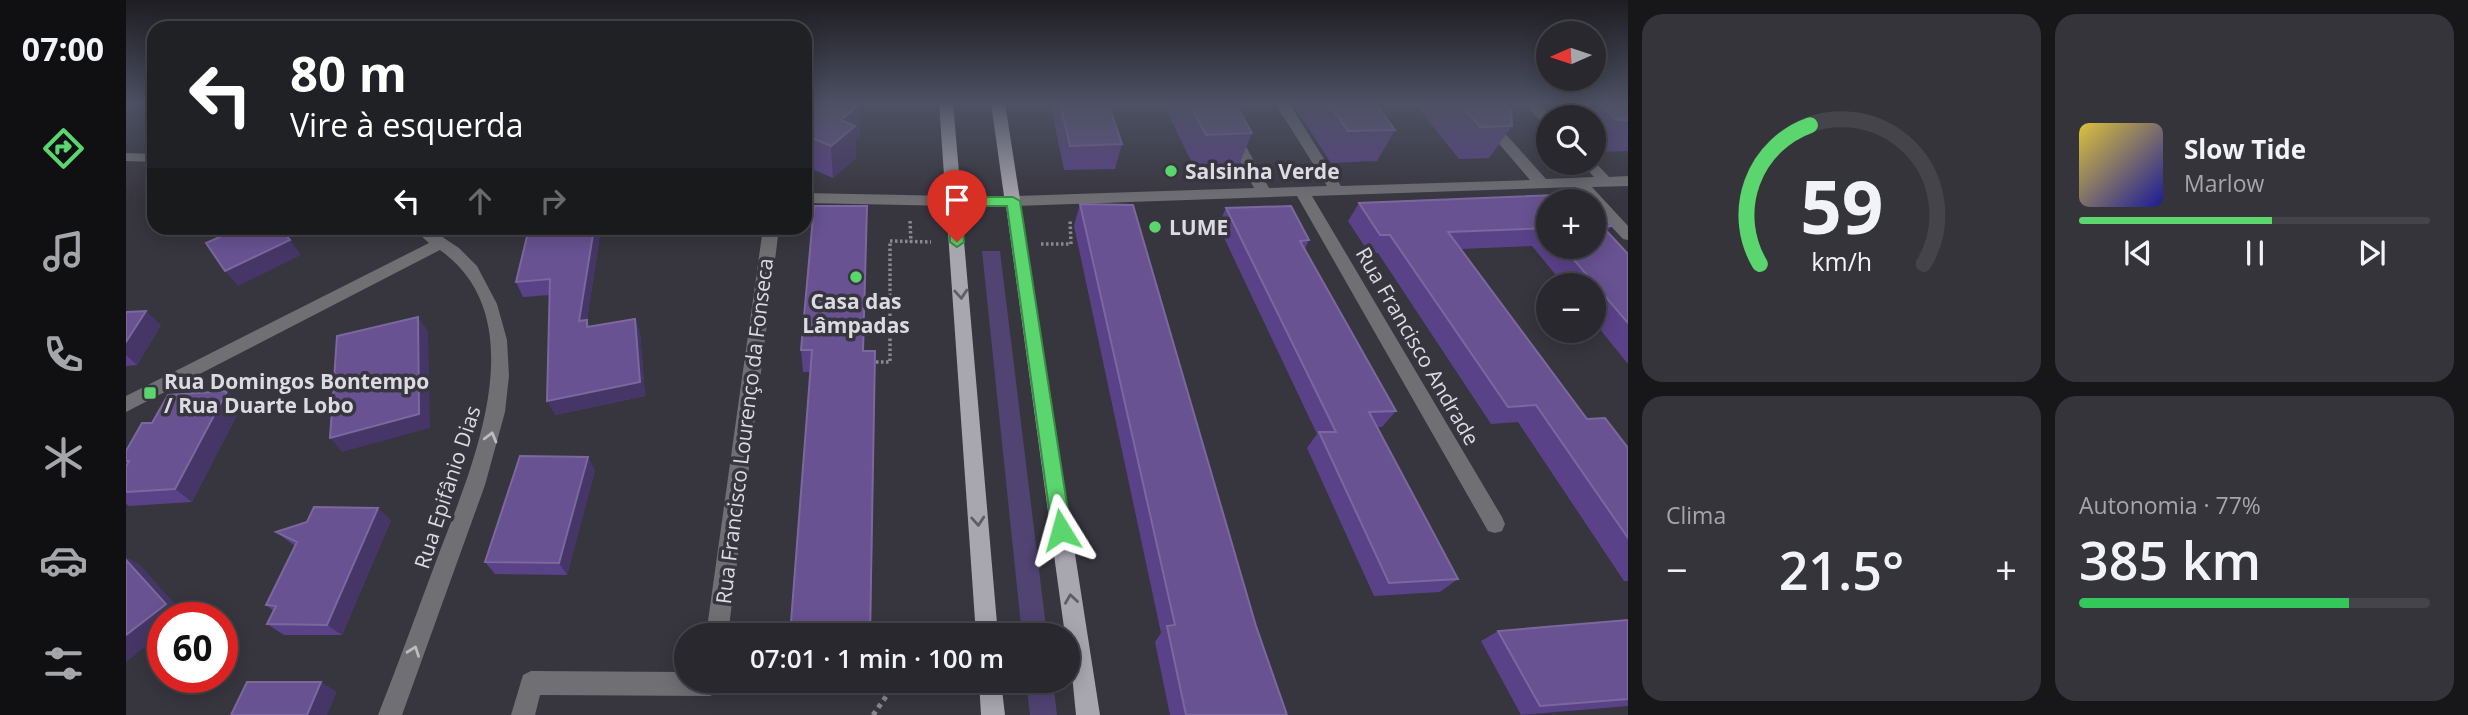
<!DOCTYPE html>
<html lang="pt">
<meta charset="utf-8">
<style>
:root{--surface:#29282e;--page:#35343a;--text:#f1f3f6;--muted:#a5a6aa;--line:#45444a;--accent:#5bd56e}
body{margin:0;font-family:"Open Sans",sans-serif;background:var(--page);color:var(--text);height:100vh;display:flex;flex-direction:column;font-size:26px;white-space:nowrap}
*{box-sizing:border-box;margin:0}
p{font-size:23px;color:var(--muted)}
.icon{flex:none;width:38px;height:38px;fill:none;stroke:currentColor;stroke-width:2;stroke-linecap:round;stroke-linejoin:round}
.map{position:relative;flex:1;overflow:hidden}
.details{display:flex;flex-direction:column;gap:14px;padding:14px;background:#171619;width:840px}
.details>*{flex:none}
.top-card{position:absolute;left:21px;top:21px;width:665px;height:214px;border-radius:21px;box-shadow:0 4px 18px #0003,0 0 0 2px var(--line);background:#202124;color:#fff;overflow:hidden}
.needle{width:46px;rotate:267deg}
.buttons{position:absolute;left:1410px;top:21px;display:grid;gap:14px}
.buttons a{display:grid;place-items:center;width:70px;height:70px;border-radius:50%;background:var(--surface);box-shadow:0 4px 18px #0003,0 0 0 2px var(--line);font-size:35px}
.speed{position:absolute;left:21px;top:602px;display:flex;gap:14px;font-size:35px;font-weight:700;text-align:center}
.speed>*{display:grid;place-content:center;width:91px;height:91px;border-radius:50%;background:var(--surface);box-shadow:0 4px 18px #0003,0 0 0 2px var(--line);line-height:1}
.speed .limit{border:10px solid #d22;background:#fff;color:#111}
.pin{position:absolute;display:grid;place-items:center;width:60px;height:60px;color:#fff;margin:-72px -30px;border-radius:50% 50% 50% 0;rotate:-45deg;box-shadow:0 0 7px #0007}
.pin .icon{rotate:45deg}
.me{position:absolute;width:77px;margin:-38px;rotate:352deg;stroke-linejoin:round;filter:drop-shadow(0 0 5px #0008)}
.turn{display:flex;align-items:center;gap:24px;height:147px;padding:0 28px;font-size:32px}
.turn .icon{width:91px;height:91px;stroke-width:2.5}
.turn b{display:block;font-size:49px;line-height:60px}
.lanes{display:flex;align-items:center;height:66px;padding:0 28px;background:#0003;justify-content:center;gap:35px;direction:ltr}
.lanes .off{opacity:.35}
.big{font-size:52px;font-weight:600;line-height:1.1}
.details .tile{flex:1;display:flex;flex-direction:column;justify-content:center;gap:10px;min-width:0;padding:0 24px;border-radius:21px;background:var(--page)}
.details .dial{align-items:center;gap:0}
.dial svg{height:182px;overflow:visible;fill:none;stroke:var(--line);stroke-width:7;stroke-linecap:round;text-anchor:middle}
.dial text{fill:var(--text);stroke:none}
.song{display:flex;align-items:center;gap:21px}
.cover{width:84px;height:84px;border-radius:10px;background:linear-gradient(135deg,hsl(50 70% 55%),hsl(240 70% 35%))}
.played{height:7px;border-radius:4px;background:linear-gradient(90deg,var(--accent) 55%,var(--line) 55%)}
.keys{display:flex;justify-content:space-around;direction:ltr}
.heat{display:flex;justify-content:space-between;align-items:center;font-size:38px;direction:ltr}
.charge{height:10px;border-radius:5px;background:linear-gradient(90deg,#34c759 77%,var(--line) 0)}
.details .tiles{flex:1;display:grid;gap:14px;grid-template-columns:repeat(2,1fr)}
.trip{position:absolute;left:548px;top:623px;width:406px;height:70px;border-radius:35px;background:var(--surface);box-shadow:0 4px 18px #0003,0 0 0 2px var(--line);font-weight:600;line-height:70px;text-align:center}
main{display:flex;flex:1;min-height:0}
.tab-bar{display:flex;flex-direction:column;width:126px;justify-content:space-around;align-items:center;background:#101012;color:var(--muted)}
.tab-bar .icon{width:49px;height:49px}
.tab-bar .current{color:var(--accent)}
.tab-bar b{font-size:32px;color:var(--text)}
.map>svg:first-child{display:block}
</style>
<main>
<nav class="tab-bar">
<b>07:00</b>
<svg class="icon current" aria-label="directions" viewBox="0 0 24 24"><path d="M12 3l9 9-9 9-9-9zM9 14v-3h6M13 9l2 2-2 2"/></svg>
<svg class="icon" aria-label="music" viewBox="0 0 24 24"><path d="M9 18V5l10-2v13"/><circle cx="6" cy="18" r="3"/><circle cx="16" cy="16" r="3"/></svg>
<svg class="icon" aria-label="phone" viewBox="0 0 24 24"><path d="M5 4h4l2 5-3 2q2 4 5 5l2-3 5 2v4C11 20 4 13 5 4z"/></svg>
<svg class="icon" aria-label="climate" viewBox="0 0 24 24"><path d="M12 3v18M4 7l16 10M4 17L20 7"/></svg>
<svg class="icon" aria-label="car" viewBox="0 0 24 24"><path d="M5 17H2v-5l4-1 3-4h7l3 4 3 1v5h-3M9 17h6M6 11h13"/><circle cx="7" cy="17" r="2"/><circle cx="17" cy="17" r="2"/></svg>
<svg class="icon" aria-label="filters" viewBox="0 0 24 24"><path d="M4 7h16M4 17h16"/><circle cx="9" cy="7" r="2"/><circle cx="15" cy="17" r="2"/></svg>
</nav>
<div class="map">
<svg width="1502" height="715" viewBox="0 0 1502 715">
<rect width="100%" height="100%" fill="#37353e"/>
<path fill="#514372" d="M856,251H874L921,635H896Z
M900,681H927L931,715H904Z"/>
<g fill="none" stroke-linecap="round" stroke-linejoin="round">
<path stroke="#89878f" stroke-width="3.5" stroke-dasharray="2.5 2.5" stroke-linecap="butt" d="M784,221L785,242
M915,244H945L944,219
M745,362H764V241L805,242"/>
<path stroke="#89878f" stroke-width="5" stroke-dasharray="4.5 4.5" stroke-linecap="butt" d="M747,715L771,681"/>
<path fill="#706f73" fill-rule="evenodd" d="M1082,103H1096L1143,188L1201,186L1149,103H1163L1215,186L1404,180L1338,103H1352L1420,179L1468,177L1455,163L1468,161L1483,177L1502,176V186L1466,187L1502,226V240L1497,239L1468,208V201H1462L1450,187L1186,196L1376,517L1379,524L1376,531L1369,533L1362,531L1171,196L887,206L880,201L887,196L1128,188Z
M1398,103H1412L1426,117H1423V126L1418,125Z
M0,153L28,154V162L0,161Z
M679,193L828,196L835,201L828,206L679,203Z
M286,228H303L333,248L351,266L371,304L381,340L383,376L379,412L359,485L276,715H252C273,662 292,609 312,556C345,469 412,320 314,250L0,412V396L303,243Z
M637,228H653L602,635H580Z
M405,671L560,672V681H597L592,692L584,696L414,695L409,715H385L397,675Z"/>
<path fill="#a8a6af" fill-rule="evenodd" d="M813,103H827L835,196H878L865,103H879L974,715H950L942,635H939L880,206H835L872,635H850Z
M853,681H875L879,715H855Z"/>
</g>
<path fill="#5a4289" d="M679,103L735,114L733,116L734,136L729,140L730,158L707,178L679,166Z
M924,103H982L996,144L989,169L938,170Z
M1037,103H1109L1126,133L1113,165L1068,167Z
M1166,103H1249L1269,130L1251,161L1205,163Z
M1288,103H1379L1386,126L1363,158L1333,159Z
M1417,103H1502V151L1468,152V117H1431Z
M1423,201V247H1468V207L1486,226L1481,231L1502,254V364L1468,322V285H1438L1406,246L1335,249L1461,419L1502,448V581H1498L1392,422L1365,424L1252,253H1243L1222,221L1233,203Z
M954,204L1130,626L1161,715H1044L1029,642L1035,633L948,226Z
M741,206L738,351L749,372L745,635H664L685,372H677L675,350Z
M1100,208L1183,240L1179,249L1270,411L1256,427H1251L1332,579L1314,592L1248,596L1181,448L1191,434L1092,225Z
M403,228H475L461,320L464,327L509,319L514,333L519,396L429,415L424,295L397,297L390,282Z
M0,312L35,325L11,365L0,366Z
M116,405L66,502L3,506L0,504V451L26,423Z
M469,470L441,575L369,574L359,562Z
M265,520L216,635H158L141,624L148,611L140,605L169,546L150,532Z
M1502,620V706L1395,715L1355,641L1372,631Z"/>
<path fill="#463667" d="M716,103H734L735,114L733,116L734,136L729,140L730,158L707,178L705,146Z
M741,206V229L737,372V351Z
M468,228H475L461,320L467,334L453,321Z
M164,240L175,255L112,286L99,271Z
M20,311L35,325L11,365L0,355V342Z
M292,317L302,331L304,428L216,452L204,438Z
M509,319L514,333L519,396L429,415L421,401Z
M101,391L116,405L66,502L49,489Z
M462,457L469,470L441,575L433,563Z
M252,508L265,520L216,635L201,625Z
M0,557L13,564L59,615L55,618H37V633L0,662Z
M195,682L211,692L201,715H181Z"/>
<path fill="#685292" stroke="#7a689e" stroke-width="2" d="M679,103H729L733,105L715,120L729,126L705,146L679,135Z
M934,103H982L996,144L944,146Z
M1063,103H1109L1126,133L1080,135Z
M1202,103H1249L1269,130L1222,131Z
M1333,103H1379L1385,109L1386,126L1354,127Z
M1473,103H1502V120H1491Z
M1457,194L1463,201H1423V230L1422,228L1322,232L1461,419L1479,418L1502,448V538L1410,405L1382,407L1264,235H1254L1233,203Z
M954,204L1007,205L1130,626L1161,715H1060L1041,626L1049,625Z
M688,206H741L737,351H749L744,635H664L686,350H675Z
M1165,206L1183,240L1174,241L1270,411L1243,412L1332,579L1263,583L1193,432H1210L1100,208Z
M1468,207L1486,226H1476L1502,254V323L1437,247H1468Z
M91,228H154L164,240L99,271L80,243L96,236Z
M403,228H468L453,321L461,320V327L509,319L514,382L421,401L424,279L390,282Z
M20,311L0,342V312Z
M292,317L293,414L204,438L211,336Z
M101,391L49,489L0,492V467L3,461H0V451L16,423H26L42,395Z
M394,456L462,457L433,563L359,562Z
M188,507L252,508L201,625L141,624L150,606L140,605L171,542L150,532L181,522Z
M0,560L40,604L0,635Z
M1502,620V699L1414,706L1372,631Z
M121,682H195L181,715H105Z"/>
<defs><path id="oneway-chevron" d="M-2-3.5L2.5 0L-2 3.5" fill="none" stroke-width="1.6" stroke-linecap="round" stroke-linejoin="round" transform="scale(1.75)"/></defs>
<g stroke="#5f5d66">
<use href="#oneway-chevron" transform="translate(835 294) rotate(86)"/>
<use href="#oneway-chevron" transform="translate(852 521) rotate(86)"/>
<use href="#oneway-chevron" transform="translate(945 599) rotate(-98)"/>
</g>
<g stroke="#bcbbc0">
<use href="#oneway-chevron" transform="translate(365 437) rotate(-75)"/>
<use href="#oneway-chevron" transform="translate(288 651) rotate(-70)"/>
</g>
<linearGradient id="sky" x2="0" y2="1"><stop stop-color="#1e1d22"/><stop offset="0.51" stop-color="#4d5163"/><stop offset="1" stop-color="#4d5163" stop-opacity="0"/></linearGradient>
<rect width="1502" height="203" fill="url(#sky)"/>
<path fill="#5bd56e" stroke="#3b8a48" stroke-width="2" d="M828,197H887L894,201L945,530L942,536L935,539L929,536L926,530L881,206H835L838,242L831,247L824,242L822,201Z"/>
<g fill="#5bd56e" stroke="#37353e" stroke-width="2.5">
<circle cx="1045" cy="171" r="7"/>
<circle cx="1029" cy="227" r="7"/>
<circle cx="730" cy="277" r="7"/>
<rect x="17" y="386" width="14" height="14" rx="3.5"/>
</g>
<g text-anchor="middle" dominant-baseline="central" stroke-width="7" stroke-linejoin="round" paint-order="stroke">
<g font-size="21" font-weight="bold" fill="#dcdbe1" stroke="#37353e" text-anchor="start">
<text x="1059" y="171">Salsinha Verde</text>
<text x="1043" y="227">LUME</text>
<text x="730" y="301" text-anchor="middle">Casa das<tspan x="730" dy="24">Lâmpadas</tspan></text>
<text x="38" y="381">Rua Domingos Bontempo<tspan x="38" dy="24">/ Rua Duarte Lobo</tspan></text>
</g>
<g font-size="21" fill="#dcdbe1" stroke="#37353e">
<text transform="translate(1292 346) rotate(60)">Rua Francisco Andrade</text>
<text transform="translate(618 431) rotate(-83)">Rua Francisco Lourenço da Fonseca</text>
<text transform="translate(321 487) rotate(-72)">Rua Epifânio Dias</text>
</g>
</g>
</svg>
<div class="buttons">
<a><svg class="needle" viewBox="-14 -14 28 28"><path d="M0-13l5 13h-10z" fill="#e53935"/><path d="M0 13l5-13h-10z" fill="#a5a6aa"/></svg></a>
<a><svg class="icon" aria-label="search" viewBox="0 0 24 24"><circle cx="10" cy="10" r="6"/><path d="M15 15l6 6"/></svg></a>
<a>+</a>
<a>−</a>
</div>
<div class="speed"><div class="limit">60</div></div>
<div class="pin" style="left:831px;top:242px;background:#d93025"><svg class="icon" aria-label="arrive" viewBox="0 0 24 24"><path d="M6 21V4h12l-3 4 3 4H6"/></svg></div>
<svg class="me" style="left:935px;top:530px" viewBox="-20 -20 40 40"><path d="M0-17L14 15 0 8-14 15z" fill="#5bd56e" stroke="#fff" stroke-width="4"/></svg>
<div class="trip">07:01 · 1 min · 100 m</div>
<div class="top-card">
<div class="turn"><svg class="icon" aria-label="left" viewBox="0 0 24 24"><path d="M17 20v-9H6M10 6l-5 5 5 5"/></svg><div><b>80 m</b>Vire à esquerda</div></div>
<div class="lanes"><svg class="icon" aria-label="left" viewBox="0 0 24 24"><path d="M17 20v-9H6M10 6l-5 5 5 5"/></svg><svg class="icon off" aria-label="ahead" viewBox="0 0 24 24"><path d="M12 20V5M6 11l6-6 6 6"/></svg><svg class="icon off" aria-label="right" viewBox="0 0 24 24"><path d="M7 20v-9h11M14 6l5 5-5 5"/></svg></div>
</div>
</div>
<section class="details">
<div class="tiles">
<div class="tile dial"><svg viewBox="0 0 100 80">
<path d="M14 69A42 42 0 1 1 86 69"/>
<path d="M14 69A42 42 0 0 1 36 8" stroke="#5bd56e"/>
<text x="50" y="56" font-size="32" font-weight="700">59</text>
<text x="50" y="72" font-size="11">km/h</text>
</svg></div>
<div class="tile">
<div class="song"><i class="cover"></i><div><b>Slow Tide</b><p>Marlow</p></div></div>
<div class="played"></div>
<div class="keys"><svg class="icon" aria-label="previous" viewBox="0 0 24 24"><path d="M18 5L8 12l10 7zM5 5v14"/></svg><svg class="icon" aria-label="pause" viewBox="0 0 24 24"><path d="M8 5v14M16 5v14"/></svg><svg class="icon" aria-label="next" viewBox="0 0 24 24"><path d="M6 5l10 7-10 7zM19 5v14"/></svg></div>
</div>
<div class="tile"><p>Clima</p>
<div class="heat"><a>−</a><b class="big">21.5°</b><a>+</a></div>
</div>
<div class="tile"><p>Autonomia · 77%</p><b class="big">385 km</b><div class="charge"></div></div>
</div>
</section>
</main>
